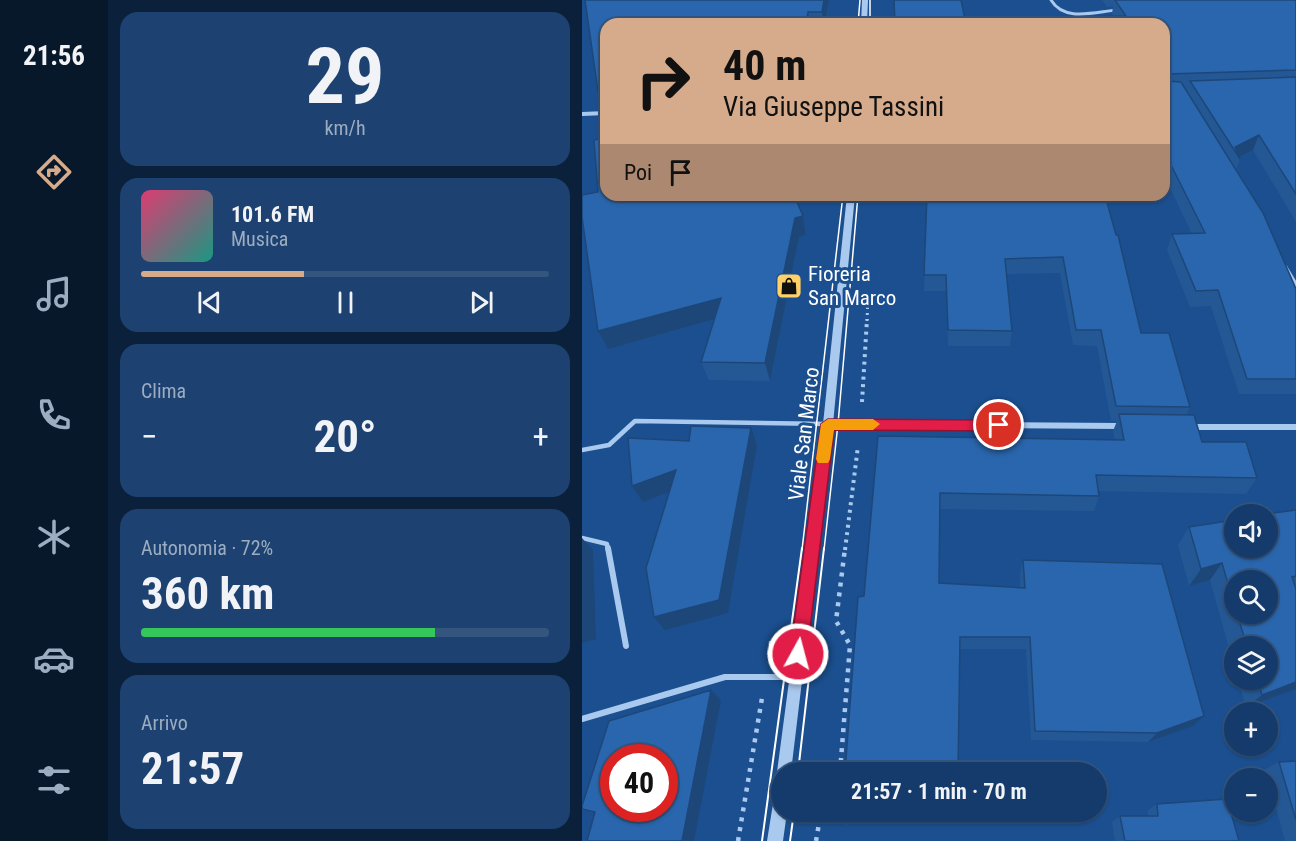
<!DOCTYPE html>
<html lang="it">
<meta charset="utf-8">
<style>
:root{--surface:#143b6b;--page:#1d4271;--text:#f1f3f6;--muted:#9dadc1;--line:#33557e;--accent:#d6ab8b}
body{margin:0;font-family:"Roboto Condensed",sans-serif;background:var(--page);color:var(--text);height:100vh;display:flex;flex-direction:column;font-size:22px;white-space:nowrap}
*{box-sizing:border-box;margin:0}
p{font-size:20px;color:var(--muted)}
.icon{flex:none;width:33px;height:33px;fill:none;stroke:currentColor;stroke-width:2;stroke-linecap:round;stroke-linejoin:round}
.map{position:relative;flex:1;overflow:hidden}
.panel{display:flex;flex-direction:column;gap:12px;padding:12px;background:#0b203b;width:474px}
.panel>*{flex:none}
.hud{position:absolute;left:18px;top:18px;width:570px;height:183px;border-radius:18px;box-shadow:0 2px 4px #0004,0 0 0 2px var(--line);background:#d6ab8b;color:#111;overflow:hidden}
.controls{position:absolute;left:642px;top:504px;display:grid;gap:12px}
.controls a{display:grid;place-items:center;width:54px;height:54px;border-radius:50%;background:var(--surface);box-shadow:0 2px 4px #0004,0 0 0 2px var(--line);font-size:30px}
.speed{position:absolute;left:18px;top:744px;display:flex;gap:12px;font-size:30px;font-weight:700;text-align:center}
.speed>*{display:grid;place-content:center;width:78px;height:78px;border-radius:50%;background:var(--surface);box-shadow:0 2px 4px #0004,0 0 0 2px var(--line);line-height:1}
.speed .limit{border:9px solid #d22;background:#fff;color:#111}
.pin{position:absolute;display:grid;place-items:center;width:51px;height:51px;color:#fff;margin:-26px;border:3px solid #fff;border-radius:50%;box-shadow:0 2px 6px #0007}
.me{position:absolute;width:66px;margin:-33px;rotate:7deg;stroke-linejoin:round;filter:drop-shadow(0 0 4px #0008)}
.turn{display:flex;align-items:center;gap:21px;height:126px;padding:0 24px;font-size:27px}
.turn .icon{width:78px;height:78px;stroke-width:2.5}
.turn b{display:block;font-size:42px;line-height:51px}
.then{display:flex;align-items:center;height:57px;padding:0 24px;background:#0003;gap:12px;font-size:22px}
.big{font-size:45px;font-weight:700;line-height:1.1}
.panel .tile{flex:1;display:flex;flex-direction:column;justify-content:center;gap:9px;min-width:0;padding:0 21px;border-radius:18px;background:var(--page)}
.panel .dial{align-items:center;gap:0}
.dial b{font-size:78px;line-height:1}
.song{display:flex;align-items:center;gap:18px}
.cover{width:72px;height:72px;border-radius:9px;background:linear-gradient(135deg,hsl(340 70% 55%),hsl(170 70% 35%))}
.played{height:6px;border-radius:3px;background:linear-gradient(90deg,var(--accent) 40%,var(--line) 40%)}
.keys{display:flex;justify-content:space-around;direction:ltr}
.heat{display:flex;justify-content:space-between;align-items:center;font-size:33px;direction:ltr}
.charge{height:9px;border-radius:4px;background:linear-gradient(90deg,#34c759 72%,var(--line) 0)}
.trip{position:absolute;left:189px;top:762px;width:336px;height:60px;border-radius:30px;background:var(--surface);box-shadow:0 2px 4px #0004,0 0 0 2px var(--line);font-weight:700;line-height:60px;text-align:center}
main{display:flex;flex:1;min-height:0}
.tabs{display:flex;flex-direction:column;width:108px;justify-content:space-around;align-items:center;background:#08182b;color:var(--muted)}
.tabs .icon{width:42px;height:42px}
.tabs .on{color:var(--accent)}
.tabs b{font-size:27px;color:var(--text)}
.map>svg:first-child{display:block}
</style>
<main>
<nav class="tabs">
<b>21:56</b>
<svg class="icon on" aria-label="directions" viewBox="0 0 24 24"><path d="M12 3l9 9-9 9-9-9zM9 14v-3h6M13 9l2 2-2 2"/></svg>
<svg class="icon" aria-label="music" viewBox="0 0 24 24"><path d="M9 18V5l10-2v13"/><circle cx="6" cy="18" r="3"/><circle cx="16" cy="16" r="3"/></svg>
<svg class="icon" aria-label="phone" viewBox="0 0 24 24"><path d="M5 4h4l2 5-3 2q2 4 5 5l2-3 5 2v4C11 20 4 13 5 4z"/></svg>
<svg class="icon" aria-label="climate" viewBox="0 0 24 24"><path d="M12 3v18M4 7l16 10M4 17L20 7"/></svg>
<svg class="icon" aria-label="car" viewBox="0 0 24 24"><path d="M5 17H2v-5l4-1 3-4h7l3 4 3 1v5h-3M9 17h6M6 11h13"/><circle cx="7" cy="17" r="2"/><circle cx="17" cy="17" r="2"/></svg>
<svg class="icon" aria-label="filters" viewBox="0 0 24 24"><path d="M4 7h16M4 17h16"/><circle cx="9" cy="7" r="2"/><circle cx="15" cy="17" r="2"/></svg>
</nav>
<section class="panel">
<div class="tile dial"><b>29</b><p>km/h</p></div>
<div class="tile">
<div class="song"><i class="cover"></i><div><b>101.6 FM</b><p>Musica</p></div></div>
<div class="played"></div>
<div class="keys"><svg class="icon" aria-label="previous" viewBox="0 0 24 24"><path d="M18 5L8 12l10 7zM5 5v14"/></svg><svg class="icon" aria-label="pause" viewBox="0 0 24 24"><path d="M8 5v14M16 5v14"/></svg><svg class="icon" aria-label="next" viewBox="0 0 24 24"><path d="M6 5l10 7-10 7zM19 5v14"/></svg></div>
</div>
<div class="tile"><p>Clima</p>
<div class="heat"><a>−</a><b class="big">20°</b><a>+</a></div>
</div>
<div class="tile"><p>Autonomia · 72%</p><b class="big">360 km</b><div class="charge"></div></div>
<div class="tile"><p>Arrivo</p><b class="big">21:57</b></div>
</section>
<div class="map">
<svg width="714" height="841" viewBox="0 0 714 841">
<rect width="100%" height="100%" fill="#1b4f8f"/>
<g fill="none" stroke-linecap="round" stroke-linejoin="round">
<path stroke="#a9c9ee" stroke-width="3" stroke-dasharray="2 4" stroke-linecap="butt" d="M285,321L286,296"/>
<path stroke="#a9c9ee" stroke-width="4" stroke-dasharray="3 4.5" stroke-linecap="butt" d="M280,402L285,319
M263,550L276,446"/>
<path stroke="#a9c9ee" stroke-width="4.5" stroke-dasharray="4 6" stroke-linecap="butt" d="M187,655L190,636
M258,772L268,645L254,621L263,548
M156,841L180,698
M234,841L239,812"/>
<path stroke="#a9c9ee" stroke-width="3" d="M469,0C482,22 512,12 535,10"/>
<path stroke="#a9c9ee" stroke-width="4.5" d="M0,450L27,445L53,421L246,424
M0,538L25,544L26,550"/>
<path stroke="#a9c9ee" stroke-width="6" d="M26,548L44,646
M0,719L143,677H211"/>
<path stroke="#a9c9ee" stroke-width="4" d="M0,114L24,113"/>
<path stroke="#a9c9ee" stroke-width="4.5" d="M703,267L714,285"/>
<path stroke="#a9c9ee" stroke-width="6" d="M246,424L539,426
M609,427H714"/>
<path fill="#a9c9ee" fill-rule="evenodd" d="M280,0H286L285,24H279Z
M265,195H273L251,424L209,772H200V778L197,777L195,772L241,424Z
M200,784V812H205L201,841H185L193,791L195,786Z"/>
<path stroke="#fff" stroke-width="1.5" d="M288,0V24
M276,24L278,0
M220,550L261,195
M242,550L256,424L276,195"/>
<path stroke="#fff" stroke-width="2" d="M216,772L242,548
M180,841L220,548
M208,841L212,812"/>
</g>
<path fill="#245895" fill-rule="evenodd" d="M3,0H247L243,24H24V195L221,216L224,235L217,237L188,381L127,380L119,362L132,320L26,349L16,331V192L23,138L19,97L16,91Z
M520,0H712L714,1V222L671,150L657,157L658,159L654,170L714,289V394H657L629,306L608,307L585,250L590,234H610L582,175V24H514L516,17L532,16L530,14L531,6L525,7Z
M329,195H523L559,333L608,407L604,415L620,442L675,478L664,494L516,491L517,496L512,511L358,509L357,583L438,588V574L441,560L622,716L611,726L566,742L449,740L444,649H378L282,596L296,436L533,440L531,431L535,421H529L515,346L491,345L478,273L425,274L430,331L428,346H366L364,291H342L345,197L329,198Z
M714,510V689L664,707L656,680H686V646H652V666L628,580L607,586L596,545L607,527ZM652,580L686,614H652Z
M714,761V841H703L686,778H685L682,770L697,762Z
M575,804L657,841H533L530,822L538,816H566V810Z
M260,812H338L263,825L259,820Z"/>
<path fill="#1d4779" d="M242,0H247L243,24H241L240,12Z
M226,12L228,24H224Z
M677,135L671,150L657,157L653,147Z
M221,216L224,235L217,237L188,381L183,363L213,218Z
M139,298L145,316L26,349L16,331Z
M169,428L175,445L146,613L83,630L72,617Z
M94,470L102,486L61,502L50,486Z
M0,538L11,550L14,639L0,643Z
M640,563L628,580L607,586L619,569Z
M714,682V689L664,707L680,695Z
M129,690L139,700L112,841H100Z
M622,716L611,726L566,742L575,733Z"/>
<path fill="#2a66ad" stroke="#1d4779" stroke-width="1.5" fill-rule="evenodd" d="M3,0H242L240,12H226L224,24H24V195H212L221,216L213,218L183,363L119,362L139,298L16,331L0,217V195L16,192L12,140L23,138L18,99L21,94L16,91Z
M312,0H379L384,24H313Z
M533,0H712L714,1V70L585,74L582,77V24H519L516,17L544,16Z
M582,77L584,81L599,82L681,213L714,289V379H665L636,290L614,291L590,234L623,233L582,151Z
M714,77V194L677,135L653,147L658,159L608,81Z
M345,195H523L534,235H536L559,333H587L608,407L534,406L519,330H494L481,257L423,259L430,331L366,330L364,275H342Z
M537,414L612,415L620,442H664L675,478L514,475L517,496L358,493L357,583L443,588L441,560L580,564L622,716L575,733L453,731L448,637H378L376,772H263L276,597L282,596L296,436L542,440Z
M109,426L169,428L137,600L72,617L64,568L94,470L50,486L46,438L107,441Z
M714,510V576L710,577L714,589V682L680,695L675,680H686V646H665L655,614H686V580H652V605L640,563L619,569L607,527L652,520V548H686V514H684Z
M129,690L100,841H5L13,812L0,809V806L27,721ZM32,758H82V808H32Z
M714,761V820L697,762Z
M645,799L657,841H543L538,816H576L575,804Z
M260,812H302L259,820Z"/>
<path fill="#e11d48" stroke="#92132f" stroke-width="1.5" d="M246,419L417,420L423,425L417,431L252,430L225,654L222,660L216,663L210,660L208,654L239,424Z"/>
<path fill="#f59e0b" d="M246,419H291L298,424L291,430H252L248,459L246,463H236L234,459L239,424Z"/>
<defs>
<symbol id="shop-square" viewBox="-11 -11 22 22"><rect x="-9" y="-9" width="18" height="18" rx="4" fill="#ffd166" stroke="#1b4f8f"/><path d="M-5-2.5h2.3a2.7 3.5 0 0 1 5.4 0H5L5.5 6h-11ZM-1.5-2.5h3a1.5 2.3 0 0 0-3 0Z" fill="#111"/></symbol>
</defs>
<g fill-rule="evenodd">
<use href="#shop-square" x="192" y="271" width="30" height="30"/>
</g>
<g text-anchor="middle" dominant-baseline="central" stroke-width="6" stroke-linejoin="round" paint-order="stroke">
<g font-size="21" fill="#fff" stroke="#1b4f8f" text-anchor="start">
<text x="226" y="274">Fioreria<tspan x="226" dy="24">San Marco</tspan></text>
</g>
<g font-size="21" fill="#fff" stroke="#1b4f8f">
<text transform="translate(222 434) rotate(-83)">Viale San Marco</text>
</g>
</g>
</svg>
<div class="controls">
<a><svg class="icon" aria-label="sound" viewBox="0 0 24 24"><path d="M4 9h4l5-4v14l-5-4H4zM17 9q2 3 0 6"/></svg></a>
<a><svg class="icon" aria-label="search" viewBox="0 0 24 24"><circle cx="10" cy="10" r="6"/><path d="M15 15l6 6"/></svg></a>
<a><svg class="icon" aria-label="layers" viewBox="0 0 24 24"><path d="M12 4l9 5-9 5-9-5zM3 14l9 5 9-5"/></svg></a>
<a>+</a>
<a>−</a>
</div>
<div class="speed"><div class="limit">40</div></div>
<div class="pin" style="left:417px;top:425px;background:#d93025"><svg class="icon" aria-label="arrive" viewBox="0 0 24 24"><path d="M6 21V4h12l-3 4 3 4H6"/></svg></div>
<svg class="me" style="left:216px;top:654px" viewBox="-20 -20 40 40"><circle r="17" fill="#e11d48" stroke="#fff" stroke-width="3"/><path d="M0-11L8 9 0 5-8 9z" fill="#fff"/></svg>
<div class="trip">21:57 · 1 min · 70 m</div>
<div class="hud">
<div class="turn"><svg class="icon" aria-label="right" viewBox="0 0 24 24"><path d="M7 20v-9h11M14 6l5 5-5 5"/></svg><div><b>40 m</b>Via Giuseppe Tassini</div></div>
<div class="then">Poi<svg class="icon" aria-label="arrive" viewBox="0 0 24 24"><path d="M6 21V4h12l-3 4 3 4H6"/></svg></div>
</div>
</div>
</main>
